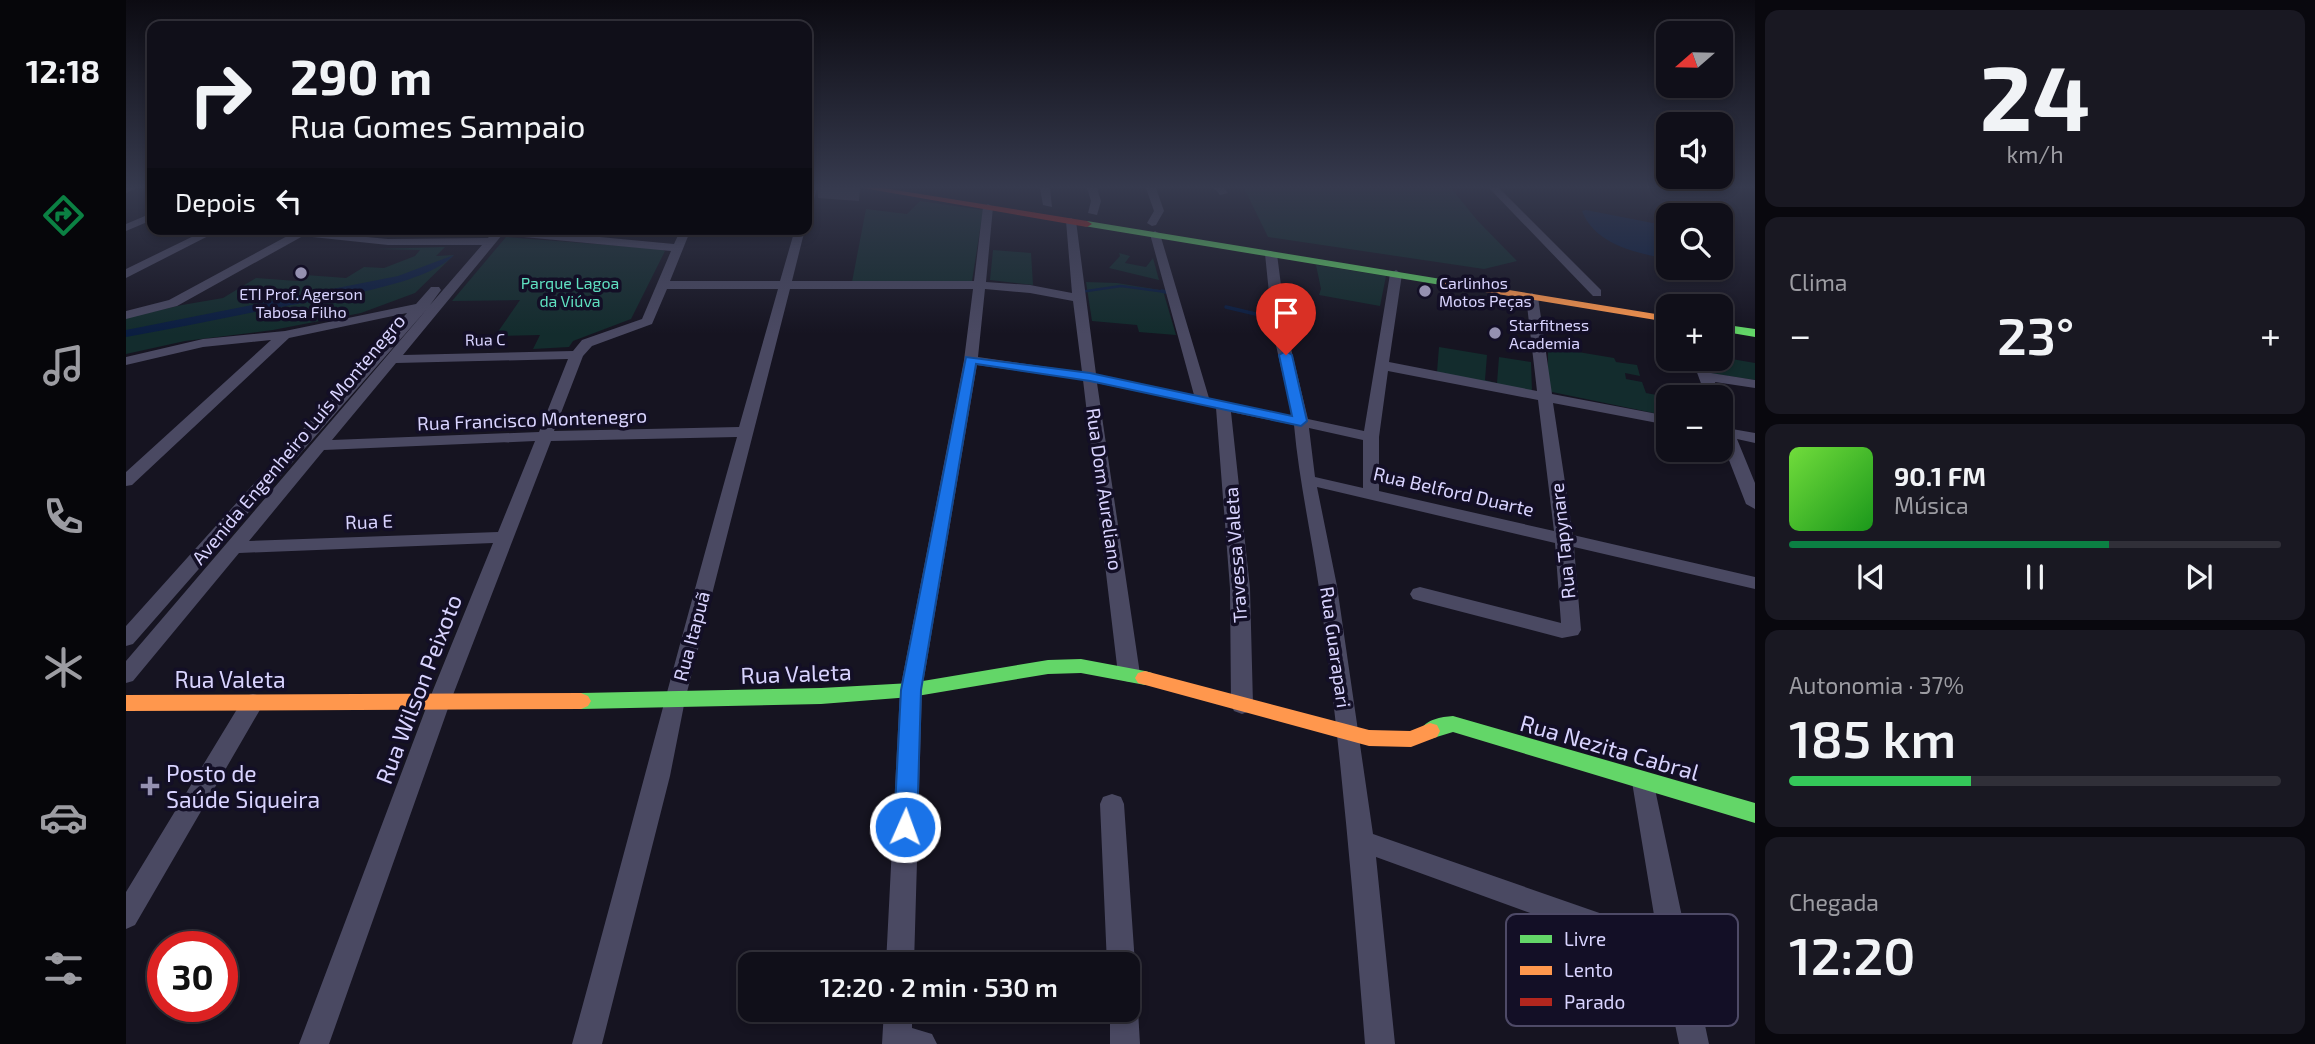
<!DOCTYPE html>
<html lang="pt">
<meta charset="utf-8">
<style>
:root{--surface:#100f19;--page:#191822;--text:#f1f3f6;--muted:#9c9ca2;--line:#302f38;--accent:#0b8043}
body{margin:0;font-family:"Exo 2",sans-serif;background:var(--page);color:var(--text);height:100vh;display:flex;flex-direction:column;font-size:26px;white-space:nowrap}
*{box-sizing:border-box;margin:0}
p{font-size:23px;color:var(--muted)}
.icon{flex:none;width:38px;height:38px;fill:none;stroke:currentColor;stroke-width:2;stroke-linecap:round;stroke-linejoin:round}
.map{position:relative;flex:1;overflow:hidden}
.panel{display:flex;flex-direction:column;gap:10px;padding:10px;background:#09080e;width:560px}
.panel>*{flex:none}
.guide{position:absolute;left:21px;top:21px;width:665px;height:214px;border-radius:14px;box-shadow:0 4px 10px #0003,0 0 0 2px var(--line);background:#100f19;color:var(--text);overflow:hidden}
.needle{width:46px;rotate:250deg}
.controls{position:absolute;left:1530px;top:21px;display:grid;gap:14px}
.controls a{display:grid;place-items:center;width:77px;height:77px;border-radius:14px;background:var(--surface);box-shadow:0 4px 10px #0003,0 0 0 2px var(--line);font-size:35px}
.speed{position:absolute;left:21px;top:931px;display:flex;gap:14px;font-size:35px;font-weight:700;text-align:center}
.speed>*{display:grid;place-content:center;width:91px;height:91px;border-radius:50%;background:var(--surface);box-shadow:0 4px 10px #0003,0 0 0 2px var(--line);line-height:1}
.speed .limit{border:10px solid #d22;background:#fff;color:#111}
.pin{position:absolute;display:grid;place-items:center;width:60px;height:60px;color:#fff;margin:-72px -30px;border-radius:50% 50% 50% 0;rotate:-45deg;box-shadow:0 0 7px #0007}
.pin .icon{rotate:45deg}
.me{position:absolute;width:77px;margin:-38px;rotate:2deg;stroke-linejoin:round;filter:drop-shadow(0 0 5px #0008)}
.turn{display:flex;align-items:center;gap:24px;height:147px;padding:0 28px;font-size:32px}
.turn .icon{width:91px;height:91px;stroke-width:2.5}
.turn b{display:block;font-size:49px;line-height:60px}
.then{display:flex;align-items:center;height:66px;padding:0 28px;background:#0003;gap:14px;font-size:26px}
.big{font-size:52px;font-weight:600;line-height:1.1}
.panel .card{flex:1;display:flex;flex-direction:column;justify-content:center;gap:10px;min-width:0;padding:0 24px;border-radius:14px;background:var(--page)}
.panel .dial{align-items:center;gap:0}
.dial b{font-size:91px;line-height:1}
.song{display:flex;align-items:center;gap:21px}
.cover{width:84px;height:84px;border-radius:10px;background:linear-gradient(135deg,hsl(100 70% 55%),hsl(120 70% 35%))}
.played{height:7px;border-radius:4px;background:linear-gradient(90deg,var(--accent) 65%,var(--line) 65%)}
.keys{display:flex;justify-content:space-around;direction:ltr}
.heat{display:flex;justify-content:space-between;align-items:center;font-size:38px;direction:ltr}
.charge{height:10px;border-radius:5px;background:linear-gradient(90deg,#34c759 37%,var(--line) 0)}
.trip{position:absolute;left:612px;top:952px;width:402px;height:70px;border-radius:14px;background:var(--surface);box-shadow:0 4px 10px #0003,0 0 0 2px var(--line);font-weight:600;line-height:70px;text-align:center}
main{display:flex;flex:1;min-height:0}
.dock{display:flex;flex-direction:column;width:126px;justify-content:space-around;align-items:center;background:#06060a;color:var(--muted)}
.dock .icon{width:49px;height:49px}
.dock .selected{color:var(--accent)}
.dock b{font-size:32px;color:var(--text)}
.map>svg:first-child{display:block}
</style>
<main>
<nav class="dock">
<b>12:18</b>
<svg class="icon selected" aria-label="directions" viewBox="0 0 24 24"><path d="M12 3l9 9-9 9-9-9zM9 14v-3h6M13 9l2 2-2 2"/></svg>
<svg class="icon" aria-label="music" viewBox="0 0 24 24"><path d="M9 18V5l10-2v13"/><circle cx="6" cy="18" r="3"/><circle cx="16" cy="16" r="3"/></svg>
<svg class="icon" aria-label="phone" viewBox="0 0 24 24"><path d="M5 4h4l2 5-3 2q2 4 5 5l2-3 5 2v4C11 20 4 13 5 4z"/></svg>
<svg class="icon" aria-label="climate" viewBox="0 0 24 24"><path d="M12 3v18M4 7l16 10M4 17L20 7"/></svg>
<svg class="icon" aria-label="car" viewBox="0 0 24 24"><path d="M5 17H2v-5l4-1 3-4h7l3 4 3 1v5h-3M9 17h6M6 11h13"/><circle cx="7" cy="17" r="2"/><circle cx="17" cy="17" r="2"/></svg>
<svg class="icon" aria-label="filters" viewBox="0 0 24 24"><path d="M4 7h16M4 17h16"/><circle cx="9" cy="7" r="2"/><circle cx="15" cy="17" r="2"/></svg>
</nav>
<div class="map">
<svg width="1629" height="1044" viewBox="0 0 1629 1044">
<rect width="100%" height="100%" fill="#161421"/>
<path fill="#132c2d" d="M1118,188H1325L1351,220L1391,261L1358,269L1142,237Z
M794,201L857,210L846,281L726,282L740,209L781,214Z
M380,237L534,249L539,251L505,319L447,341L443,347L407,349L414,335L369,336L394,300L326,301Z
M319,247L310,256L328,255L289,293L235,313L147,330L59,341L0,354V318L56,305L97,298L130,278L171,281L180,275L220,278L238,267L258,268L289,256L294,250L248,249Z
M867,250L905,253L907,285L864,280Z
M993,253L1004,256L999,263L1020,267L1027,258L1033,280L983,268L994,256Z
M1190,265L1260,276L1254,306L1193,295L1195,289Z
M960,282L991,283L1040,291L1038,294L1050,335L1013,332L1011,325L966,321Z
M1313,347L1361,355L1359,380L1371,383L1373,357L1405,362L1406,392L1311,372Z
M1422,347L1488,358L1490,362L1511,365L1514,376L1499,373L1500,379L1516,382L1520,393L1541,397L1542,416L1426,392L1422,388Z
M1594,357L1629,363V380L1583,373L1578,359Z"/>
<path fill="#0b1e41" d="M1460,210L1542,226V259C1511,253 1469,245 1456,211Z
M328,255C300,286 191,300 149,308C99,318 50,328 0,337V330L272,276Z"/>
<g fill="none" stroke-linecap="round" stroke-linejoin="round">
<path stroke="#0b1e41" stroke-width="2.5" d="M954,292L995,286L1040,292"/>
<path stroke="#0b1e41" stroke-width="3.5" d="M1036,291L1040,292
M954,292L958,291
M1100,307L1138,316"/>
<path fill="#4a4962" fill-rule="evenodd" d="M0,188H11L0,193Z
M681,188H691L686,207L681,210Z
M914,188H924L926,207L917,205Z
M961,188H971L975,201L971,215L962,213L965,201Z
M1020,188H1030L1038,211L1030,225L1026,226L1021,223L1028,211Z
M1088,188H1098L1102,193L1094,195Z
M1363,188H1373L1475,290V296H1467Z
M862,204L867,207L860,282L904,285L946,293L940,221L945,218L950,221L970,374L1068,395L1024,234L1029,231L1034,234L1083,398L1166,416L1147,332L1139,254L1145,251L1151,254L1161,332L1182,419L1238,431L1264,274L1270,270L1276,274L1263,362L1411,391L1400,297L1406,293L1412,297L1426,394L1542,416V425L1427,403L1447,535L1629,577V589L1448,547L1455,630L1452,635L1436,638L1294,601L1287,599L1284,594L1287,589L1294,587L1435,623L1429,543L1191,487L1211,586L1247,834L1531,933L1506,782L1510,775L1518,772L1526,775L1583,1044H1553L1536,961L1250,857L1269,1044H1239C1227,892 1214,740 1193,588C1185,533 1173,480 1168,425L1105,412L1124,588L1127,705L1124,711L1116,714L1108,711L1105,705L1104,588L1090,408L971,383L1014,674L1010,680L1003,682L996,680L992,674L957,380L851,365L796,690L788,964H760L774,690L838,360L847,289H664L559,700L544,776L476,1044H446C502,842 554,639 611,437L425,441L325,700L203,1044H173L303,700L367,543L113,553L7,681L0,683V661L301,309L7,644L0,646V626L281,313L163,338L6,485L0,486V472L145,340L77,347L0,365V357L77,339L159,331L290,304L305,287H313L315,290L304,305L356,245H262L177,236L51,306L0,319V311L43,300L165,234L154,229L262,239L362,238L369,229H389L548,244L555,229H565L544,281H654L669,229H679L666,281H848L857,207ZM376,235L545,251L516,319L456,340L447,351L277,355ZM541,289H652L613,427L428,431L457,356L466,346L526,324ZM859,289L904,293L947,301L956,372L852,357ZM442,359L413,432L206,440L270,363ZM1262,371L1412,400L1428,531L1253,491V437ZM1183,428L1237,440V488L1189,477ZM409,441L372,532L123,541L198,450Z
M26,213V220L0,231V224Z
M82,229H96L0,278V269Z
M1566,359H1580L1585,373L1629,380V388L1589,382L1594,397H1580Z
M1594,413L1599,414L1606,429L1629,433V443L1611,439L1629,483V509L1620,504L1594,437Z
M127,694L135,696L138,702L135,708L9,925L0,929V892L119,696Z
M986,794L995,797L998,804L1009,964L1003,975V964H981L974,804L977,797Z
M1003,998L1008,1000L1012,1010L1014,1044H984V1010H1003Z
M758,1010H786V1028L806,1034L811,1044H756Z"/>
<path fill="#63d668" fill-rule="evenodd" d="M961,221L1315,279L1320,282L1315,285L958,226V222Z
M1594,324L1629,329V337L1594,331Z
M955,659L1019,671L1026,673L1029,678L1026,683L1019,685L955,673L922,674L785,697L695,704L455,709L448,706L445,701L448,696L455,693L695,688L785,683L922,660Z
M1327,716L1629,803V823L1327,732L1304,739L1297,737L1294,731C1300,719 1315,717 1327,716Z"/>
<path fill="#ff974d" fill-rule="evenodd" d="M1315,279L1542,316V322L1311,284V280Z
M1019,671L1243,730L1284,731L1304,723L1311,725L1314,731L1311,737L1285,747L1243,746L1012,683L1009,678L1012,673Z
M455,693L462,696L465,701L462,706L455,709L0,711V695Z"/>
<path fill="#b3261e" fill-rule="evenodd" d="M737,188H757L961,221L966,224L961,227Z"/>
</g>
<path fill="#403d50" d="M691,188H734L733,201L692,198Z"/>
<linearGradient id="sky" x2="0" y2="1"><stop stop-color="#0c0b12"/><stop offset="0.56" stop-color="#363a4e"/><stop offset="1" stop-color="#363a4e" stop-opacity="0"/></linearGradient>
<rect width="1629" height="334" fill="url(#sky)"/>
<path fill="#1a73e8" stroke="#114b97" stroke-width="2" d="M1160,351L1166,355L1181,421L1175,426L964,381L850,364L795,690L791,827L787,834L779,837L772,834L768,827L775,690L840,357L964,373L1166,416L1153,355Z"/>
<g fill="#9591b1" stroke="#130f26" stroke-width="2.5">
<circle cx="175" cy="273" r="7"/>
<circle cx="1299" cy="291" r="7"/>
<circle cx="1369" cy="333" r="7"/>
<path d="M20.5 775.5h7v7h7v7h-7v7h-7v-7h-7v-7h7z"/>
</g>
<g text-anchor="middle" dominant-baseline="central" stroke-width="7" stroke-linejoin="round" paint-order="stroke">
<g font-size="16" fill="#5fe0c0" stroke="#130f26">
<text x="444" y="282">Parque Lagoa<tspan x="444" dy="18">da Viúva</tspan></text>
</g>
<g font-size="16" fill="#d9d4ff" stroke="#130f26" text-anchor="start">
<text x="1313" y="282">Carlinhos<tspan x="1313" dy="18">Motos Peças</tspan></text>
<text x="175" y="293" text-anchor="middle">ETI Prof. Agerson<tspan x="175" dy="18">Tabosa Filho</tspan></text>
<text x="1383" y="324">Starfitness<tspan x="1383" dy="18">Academia</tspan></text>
</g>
<g font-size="16" fill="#d9d4ff" stroke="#130f26">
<text transform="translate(359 339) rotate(-1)">Rua C</text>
</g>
<g font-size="19" fill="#d9d4ff" stroke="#130f26">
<text transform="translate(406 419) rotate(-2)">Rua Francisco Montenegro</text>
<text transform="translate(172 439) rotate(-50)">Avenida Engenheiro Luís Montenegro</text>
<text transform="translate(979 489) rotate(82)">Rua Dom Aureliano</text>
<text transform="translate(1328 491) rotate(13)">Rua Belford Duarte</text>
<text transform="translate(243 521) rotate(-2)">Rua E</text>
<text transform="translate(1436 541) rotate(-96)">Rua Tapynare</text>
<text transform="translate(1109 555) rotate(-94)">Travessa Valeta</text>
<text transform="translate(565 636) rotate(-75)">Rua Itapuã</text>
<text transform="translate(1210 647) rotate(82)">Rua Guarapari</text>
</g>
<g font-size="23" fill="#d9d4ff" stroke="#130f26">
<text transform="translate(670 673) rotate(-2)">Rua Valeta</text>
<text x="104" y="679">Rua Valeta</text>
<text transform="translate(292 689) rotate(-69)">Rua Wilson Peixoto</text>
<text transform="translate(1484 747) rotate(16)">Rua Nezita Cabral</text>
</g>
<g font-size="23" fill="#d9d4ff" stroke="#130f26" text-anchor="start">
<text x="40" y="773">Posto de<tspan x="40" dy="26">Saúde Siqueira</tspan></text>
</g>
</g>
<rect x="1380" y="914" width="232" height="112" rx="10" fill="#130f26" stroke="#4e4a67" stroke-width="2"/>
<rect x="1394" y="935" width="32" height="8" fill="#63d668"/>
<rect x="1394" y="966" width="32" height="9" fill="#ff974d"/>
<rect x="1394" y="998" width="32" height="8" fill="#b3261e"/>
<g font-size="19" fill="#d9d4ff">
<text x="1438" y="946">Livre</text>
<text x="1438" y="977">Lento</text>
<text x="1438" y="1009">Parado</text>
</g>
</svg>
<div class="controls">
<a><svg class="needle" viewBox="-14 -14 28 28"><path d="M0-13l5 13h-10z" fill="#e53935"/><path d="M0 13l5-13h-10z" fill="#9c9ca2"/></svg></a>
<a><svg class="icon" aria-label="sound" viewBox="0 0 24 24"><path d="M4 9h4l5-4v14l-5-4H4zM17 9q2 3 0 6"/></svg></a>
<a><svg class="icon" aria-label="search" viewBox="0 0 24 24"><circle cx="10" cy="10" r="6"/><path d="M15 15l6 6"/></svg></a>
<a>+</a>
<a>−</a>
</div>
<div class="speed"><div class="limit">30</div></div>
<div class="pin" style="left:1160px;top:355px;background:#d93025"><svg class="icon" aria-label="arrive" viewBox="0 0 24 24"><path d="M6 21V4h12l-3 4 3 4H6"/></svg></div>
<svg class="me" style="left:779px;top:827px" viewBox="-20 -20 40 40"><circle r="17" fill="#1a73e8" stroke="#fff" stroke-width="3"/><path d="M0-11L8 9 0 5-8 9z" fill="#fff"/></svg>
<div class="trip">12:20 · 2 min · 530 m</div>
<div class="guide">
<div class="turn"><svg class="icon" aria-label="right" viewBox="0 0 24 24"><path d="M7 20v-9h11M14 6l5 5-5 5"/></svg><div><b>290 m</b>Rua Gomes Sampaio</div></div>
<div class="then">Depois<svg class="icon" aria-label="left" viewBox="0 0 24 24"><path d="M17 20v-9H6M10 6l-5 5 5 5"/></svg></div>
</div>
</div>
<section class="panel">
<div class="card dial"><b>24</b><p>km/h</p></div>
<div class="card"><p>Clima</p>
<div class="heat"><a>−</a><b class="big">23°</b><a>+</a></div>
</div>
<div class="card">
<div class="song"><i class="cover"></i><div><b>90.1 FM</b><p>Música</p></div></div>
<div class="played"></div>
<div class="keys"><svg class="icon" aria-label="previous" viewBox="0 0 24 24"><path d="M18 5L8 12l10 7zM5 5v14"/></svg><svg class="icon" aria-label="pause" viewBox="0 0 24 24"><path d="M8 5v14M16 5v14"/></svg><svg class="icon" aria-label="next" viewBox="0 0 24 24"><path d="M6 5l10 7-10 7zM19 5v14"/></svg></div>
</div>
<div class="card"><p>Autonomia · 37%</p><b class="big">185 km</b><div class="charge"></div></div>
<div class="card"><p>Chegada</p><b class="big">12:20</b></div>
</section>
</main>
